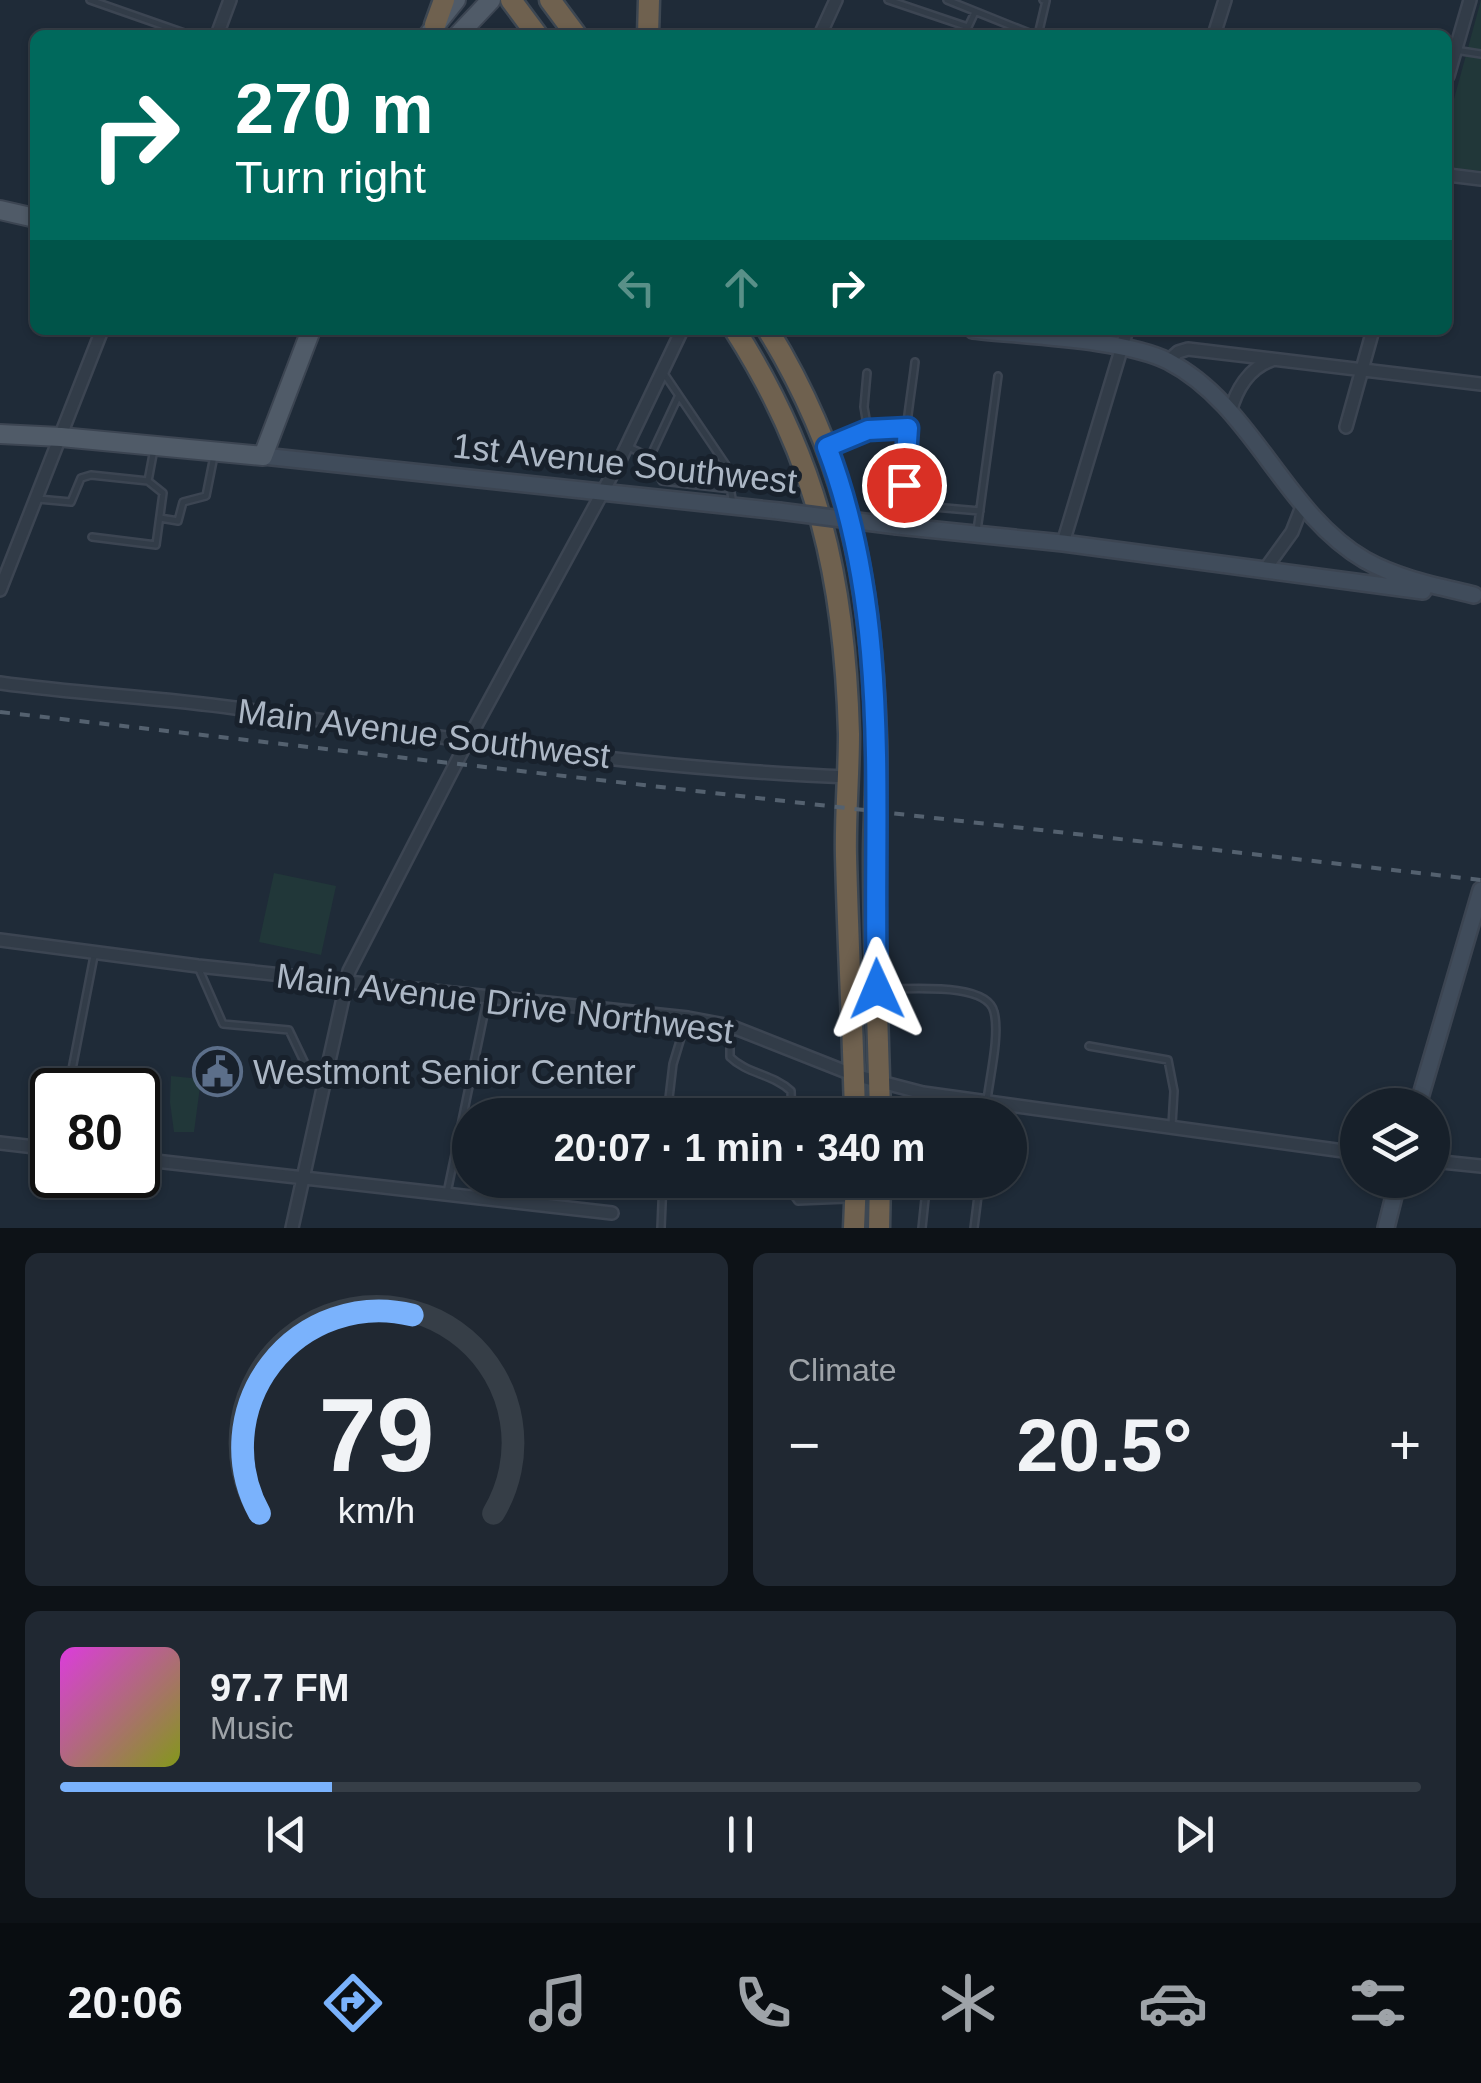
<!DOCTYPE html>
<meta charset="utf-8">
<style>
:root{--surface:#17202a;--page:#202832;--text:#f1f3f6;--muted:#9ea3a8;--line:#363e47;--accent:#7ab2fc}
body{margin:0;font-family:Helvetica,sans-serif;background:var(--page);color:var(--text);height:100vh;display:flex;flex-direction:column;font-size:38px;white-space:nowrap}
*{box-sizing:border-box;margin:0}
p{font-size:32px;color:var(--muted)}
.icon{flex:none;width:55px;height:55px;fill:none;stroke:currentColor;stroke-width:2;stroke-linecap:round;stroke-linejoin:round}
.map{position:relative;height:1228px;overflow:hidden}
.details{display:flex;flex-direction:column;gap:25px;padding:25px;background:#0d1217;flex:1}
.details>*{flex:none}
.hud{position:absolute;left:30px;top:30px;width:1422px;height:305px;border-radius:15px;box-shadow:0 2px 8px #0004,0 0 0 2px var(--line);background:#00695c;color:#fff;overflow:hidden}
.controls{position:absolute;left:1340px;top:1088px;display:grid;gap:20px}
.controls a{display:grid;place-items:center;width:110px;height:110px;border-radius:50%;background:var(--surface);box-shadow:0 2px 8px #0004,0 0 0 2px var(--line);font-size:50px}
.speed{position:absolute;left:30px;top:1068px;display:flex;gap:20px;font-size:50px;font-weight:700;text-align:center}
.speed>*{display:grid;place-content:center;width:130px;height:130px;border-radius:50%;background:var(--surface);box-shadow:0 2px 8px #0004,0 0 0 2px var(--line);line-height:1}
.speed .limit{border:5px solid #111;border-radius:15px;background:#fff;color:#111}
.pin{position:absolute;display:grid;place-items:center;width:85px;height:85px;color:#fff;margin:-42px;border:5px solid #fff;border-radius:50%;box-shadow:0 2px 10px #0007}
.me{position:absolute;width:110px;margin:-55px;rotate:359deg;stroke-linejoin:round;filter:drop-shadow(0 0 8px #0008)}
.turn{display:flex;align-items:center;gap:35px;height:210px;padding:0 40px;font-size:45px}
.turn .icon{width:130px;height:130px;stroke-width:2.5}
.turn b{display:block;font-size:70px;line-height:85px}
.lanes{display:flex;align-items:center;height:95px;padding:0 40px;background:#0003;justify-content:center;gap:50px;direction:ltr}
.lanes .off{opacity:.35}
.big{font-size:75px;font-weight:800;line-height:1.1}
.details .tile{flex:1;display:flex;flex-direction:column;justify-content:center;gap:15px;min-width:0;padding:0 35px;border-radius:15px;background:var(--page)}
.details .dial{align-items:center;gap:0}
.dial svg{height:260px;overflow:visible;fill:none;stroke:var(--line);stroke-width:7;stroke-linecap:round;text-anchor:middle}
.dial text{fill:var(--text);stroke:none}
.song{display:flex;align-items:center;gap:30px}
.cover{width:120px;height:120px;border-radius:15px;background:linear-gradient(135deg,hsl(300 70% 55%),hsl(70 70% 35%))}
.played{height:10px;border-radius:5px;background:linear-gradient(90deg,var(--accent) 20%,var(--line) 20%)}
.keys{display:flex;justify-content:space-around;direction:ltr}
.heat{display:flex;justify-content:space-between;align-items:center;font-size:55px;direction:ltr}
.details .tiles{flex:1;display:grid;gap:25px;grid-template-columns:1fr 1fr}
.tile:last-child{grid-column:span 2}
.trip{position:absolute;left:452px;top:1098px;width:575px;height:100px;border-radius:50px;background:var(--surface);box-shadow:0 2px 8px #0004,0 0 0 2px var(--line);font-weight:800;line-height:100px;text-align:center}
.menu{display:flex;height:160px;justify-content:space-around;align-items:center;background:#090d11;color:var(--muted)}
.menu .icon{width:70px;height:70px}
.menu .active{color:var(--accent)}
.menu b{font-size:45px;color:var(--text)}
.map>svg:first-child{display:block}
</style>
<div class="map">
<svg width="1481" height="1228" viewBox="0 0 1481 1228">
<rect width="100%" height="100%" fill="#1f2b38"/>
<path fill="#213739" d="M1481,0V171L1448,168V121Z
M274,873L336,886L321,955L259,942Z
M171,1076L201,1079L194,1132H174L170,1102Z"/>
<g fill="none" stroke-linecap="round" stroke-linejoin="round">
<defs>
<path id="lane" d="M90,0L190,35
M888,0L968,27L975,12
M947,0L1034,35
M1038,35L1046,1L1043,0
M1455,50L1481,54
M915,362C912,391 898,466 906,490C908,499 914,503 922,506L980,511
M867,373L864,407L868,431
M665,375L726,465L733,504
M678,397L650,457L662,481L731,489
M626,446L650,457
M830,446L872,429L908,428
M38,499L71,502L81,478L91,475L148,481L154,449
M160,518L178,521L183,502L206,496L214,456
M977,531L998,376
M92,537L156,545L163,493L148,481
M198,967L223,1024L289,1030L310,1074L324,1076
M882,989C907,990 987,981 994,1012C1000,1034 990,1076 987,1100
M730,1026V1057C747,1074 773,1074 791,1091L792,1115
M1089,1046L1168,1060L1174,1091L1172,1125
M68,1090L94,956
M923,1096L926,1115
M667,1115L673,1064L686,1021
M958,1115L961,1102
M792,1180L793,1194L798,1201L847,1199
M447,1193L487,1000
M661,1228L663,1180
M922,1228L927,1180
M974,1228L980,1180"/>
<path id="street" d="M217,35L230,0
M820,35L836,0
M1214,35L1225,0
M1448,76L1470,0
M1448,175L1481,179
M1168,361L1178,352L1188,349L1481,384
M1230,413C1236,390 1249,368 1272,360
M1346,427L1373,330
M1063,543L1127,330
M1266,568L1292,532L1303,504
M0,590L102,330
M0,683C78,694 157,697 235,708C439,737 643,769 849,777
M0,940L198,966L688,1018L730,1026L854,1075L923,1093L1358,1153
M0,1143L52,1149
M138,1159L612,1213
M1432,1161L1481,1166
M292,1228L349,971L468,740L620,460L682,330"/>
<path id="secondary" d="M973,330C1025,336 1124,339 1168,361C1253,405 1283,512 1365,560C1399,579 1437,586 1474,595
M263,456L779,511
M897,526L1063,543L1423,591
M1418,1105L1481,890
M1386,1228L1398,1180"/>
<path id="primary" d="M428,35L456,0
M458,35L491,0
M0,210L35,218
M0,434L61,437L263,456L311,330"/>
<path id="highway" d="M511,0L537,35
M550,0L576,35
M435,25L444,0
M648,35L649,0
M735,330C818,460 845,581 849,734C849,775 845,816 846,856C848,942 853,1029 855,1115
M768,330C849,462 871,583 876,735C878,776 874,816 874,857C874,943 878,1029 880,1115
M854,1228L856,1180
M879,1228L880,1180"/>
</defs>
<use href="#lane" stroke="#3c4552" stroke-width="10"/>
<use href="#street" stroke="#3c4552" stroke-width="16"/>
<use href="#secondary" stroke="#3c4552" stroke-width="20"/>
<use href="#primary" stroke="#3c4552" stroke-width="22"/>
<use href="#highway" stroke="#3d4752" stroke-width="25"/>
<use href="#lane" stroke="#323c48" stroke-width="5"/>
<use href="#street" stroke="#323c48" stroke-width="11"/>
<use href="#secondary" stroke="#404c5b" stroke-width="15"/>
<use href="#primary" stroke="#505b68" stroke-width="18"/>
<use href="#highway" stroke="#6f614f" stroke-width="20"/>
<path stroke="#54616f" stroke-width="4" stroke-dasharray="10 10" stroke-linecap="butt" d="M0,712L1481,880"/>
<defs>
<path id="secondary-bridge" d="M779,511L897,526"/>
</defs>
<use href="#secondary-bridge" stroke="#3c4552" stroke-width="20" stroke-linecap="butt"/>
<use href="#secondary-bridge" stroke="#404c5b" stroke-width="15"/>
</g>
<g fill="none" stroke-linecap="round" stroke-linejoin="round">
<defs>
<path id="route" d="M877,989C872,807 893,620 827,447L868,430L908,428L904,485"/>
</defs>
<use href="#route" stroke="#114b97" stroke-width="25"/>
<use href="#route" stroke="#1a73e8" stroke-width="18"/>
</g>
<defs>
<symbol id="civic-ring" viewBox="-11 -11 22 22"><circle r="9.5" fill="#18212c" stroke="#5c6f8a" stroke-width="1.5"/><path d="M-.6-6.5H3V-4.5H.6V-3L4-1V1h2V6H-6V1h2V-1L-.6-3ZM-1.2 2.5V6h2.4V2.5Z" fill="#5c6f8a"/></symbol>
</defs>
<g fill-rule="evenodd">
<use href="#civic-ring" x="190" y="1044" width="55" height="55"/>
</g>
<g text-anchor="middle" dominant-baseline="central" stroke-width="10" stroke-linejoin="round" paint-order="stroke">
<g font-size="35" fill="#acb7c5" stroke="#18212c">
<text transform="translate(625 463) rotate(6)">1st Avenue Southwest</text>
<text transform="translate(424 733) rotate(7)">Main Avenue Southwest</text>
<text transform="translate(505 1003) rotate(7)">Main Avenue Drive Northwest</text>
</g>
<g font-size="35" fill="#acb7c5" stroke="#18212c" text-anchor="start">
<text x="253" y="1071">Westmont Senior Center</text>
</g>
</g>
</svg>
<div class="controls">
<a><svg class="icon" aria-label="layers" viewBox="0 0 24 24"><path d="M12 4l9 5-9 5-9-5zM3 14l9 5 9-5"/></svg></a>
</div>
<div class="speed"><div class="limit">80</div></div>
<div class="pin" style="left:904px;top:485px;background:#d93025"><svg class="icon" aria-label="arrive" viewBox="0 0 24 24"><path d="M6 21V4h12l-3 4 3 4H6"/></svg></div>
<svg class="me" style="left:877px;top:989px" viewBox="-20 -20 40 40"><path d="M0-17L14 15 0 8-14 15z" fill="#1a73e8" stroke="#fff" stroke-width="4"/></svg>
<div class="trip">20:07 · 1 min · 340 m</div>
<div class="hud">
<div class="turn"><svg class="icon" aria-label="right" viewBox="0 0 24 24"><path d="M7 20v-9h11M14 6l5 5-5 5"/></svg><div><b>270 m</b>Turn right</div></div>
<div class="lanes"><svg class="icon off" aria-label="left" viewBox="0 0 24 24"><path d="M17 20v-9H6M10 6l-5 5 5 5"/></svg><svg class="icon off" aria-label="ahead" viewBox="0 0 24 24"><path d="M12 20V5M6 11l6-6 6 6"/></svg><svg class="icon" aria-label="right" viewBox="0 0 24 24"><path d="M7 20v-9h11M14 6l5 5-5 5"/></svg></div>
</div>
</div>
<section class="details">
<div class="tiles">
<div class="tile dial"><svg viewBox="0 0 100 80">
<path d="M14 69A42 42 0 1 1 86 69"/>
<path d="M14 69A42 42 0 0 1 61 8" stroke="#7ab2fc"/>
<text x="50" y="56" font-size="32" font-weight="700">79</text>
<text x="50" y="72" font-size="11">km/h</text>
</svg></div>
<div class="tile"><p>Climate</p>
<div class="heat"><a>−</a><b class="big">20.5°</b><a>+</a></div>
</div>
<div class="tile">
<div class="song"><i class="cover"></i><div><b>97.7 FM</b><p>Music</p></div></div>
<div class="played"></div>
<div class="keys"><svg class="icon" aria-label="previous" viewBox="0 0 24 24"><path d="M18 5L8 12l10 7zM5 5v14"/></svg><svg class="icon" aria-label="pause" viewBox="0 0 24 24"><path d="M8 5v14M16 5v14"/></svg><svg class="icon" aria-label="next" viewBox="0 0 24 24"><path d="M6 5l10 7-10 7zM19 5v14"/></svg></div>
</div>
</div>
</section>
<nav class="menu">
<b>20:06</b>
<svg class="icon active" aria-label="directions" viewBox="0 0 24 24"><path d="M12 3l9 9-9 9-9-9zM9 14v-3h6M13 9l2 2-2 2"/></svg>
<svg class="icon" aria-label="music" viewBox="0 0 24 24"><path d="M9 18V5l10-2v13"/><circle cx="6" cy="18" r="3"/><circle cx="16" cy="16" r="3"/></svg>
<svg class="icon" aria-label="phone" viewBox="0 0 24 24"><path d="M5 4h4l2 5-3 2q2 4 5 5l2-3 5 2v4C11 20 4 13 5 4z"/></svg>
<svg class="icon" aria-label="climate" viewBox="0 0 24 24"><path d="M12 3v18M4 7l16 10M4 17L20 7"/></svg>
<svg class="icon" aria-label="car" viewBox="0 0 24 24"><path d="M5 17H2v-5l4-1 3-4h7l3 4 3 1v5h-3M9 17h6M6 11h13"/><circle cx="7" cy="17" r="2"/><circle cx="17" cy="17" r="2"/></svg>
<svg class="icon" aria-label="filters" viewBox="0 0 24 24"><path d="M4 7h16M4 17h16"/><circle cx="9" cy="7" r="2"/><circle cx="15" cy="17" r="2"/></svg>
</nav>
